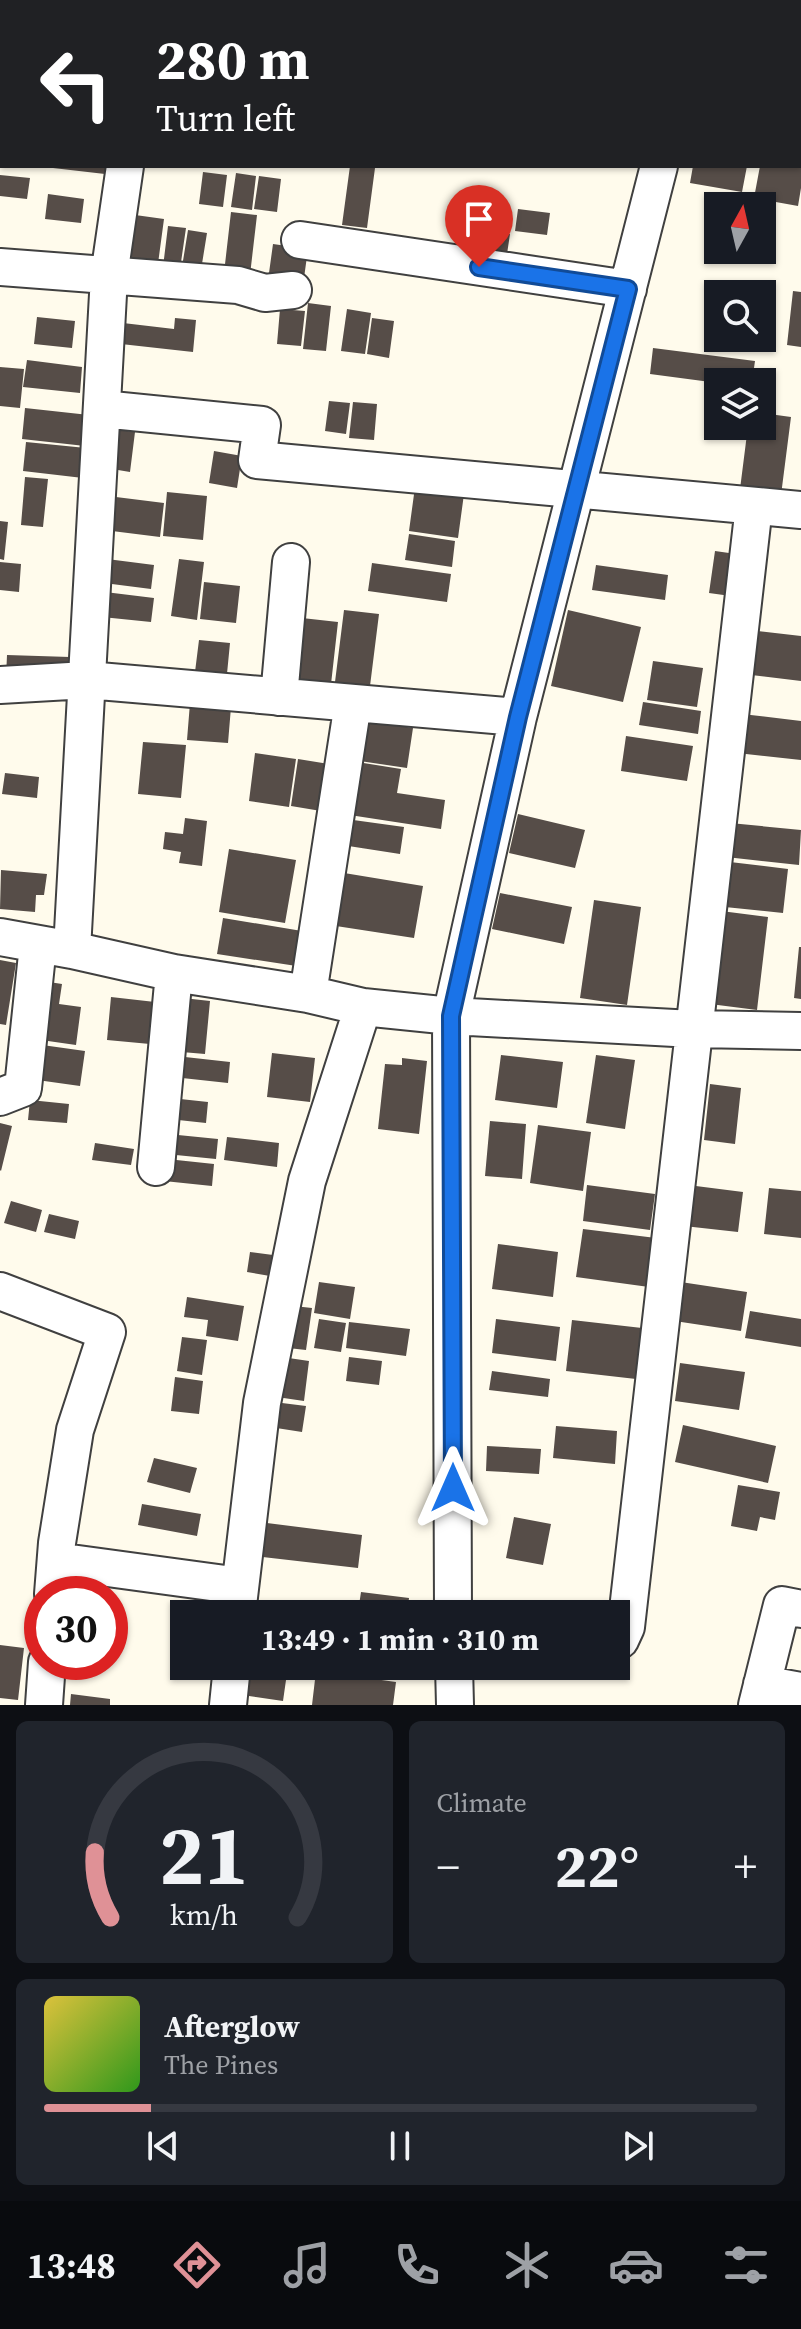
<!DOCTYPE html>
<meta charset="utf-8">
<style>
:root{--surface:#171b24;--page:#20242c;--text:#f1f3f6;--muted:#9ea1a6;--line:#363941;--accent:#df9196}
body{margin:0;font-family:"Source Serif 4",serif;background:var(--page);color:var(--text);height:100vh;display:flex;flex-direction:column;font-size:30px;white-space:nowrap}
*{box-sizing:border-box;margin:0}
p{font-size:26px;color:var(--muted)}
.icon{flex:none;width:44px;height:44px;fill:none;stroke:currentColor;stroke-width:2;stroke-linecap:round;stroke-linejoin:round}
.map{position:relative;height:1705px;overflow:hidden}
.sheet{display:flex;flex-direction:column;gap:16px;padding:16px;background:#0d0f14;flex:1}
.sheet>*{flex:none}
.hud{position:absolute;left:0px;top:0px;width:802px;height:168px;box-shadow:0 2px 6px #0004;background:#202124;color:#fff;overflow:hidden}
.needle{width:52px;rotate:8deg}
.buttons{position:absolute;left:704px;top:192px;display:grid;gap:16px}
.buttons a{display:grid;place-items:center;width:72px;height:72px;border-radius:0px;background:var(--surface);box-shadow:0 2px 6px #0004;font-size:40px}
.speed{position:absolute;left:24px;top:1576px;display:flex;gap:16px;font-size:40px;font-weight:700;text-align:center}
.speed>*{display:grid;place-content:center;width:104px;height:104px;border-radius:50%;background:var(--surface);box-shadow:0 2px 6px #0004;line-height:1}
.speed .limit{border:12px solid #d22;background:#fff;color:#111}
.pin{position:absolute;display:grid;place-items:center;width:68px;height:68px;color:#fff;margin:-82px -34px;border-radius:50% 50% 50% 0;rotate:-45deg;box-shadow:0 0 8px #0007}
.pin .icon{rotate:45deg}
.me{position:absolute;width:88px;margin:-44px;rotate:0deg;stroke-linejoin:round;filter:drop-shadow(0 0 6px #0008)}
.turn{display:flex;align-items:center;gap:28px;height:168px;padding:0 24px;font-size:36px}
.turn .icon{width:104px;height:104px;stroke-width:2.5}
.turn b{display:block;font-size:56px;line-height:68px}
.big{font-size:60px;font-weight:700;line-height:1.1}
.sheet .widget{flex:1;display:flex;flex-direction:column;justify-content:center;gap:12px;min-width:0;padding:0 28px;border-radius:12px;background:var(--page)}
.sheet .dial{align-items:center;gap:0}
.dial svg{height:208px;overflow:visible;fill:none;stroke:var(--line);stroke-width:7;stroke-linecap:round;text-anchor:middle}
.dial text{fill:var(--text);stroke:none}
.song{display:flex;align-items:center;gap:24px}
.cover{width:96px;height:96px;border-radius:12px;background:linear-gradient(135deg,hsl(50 70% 55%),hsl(110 70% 35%))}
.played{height:8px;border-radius:4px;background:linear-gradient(90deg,var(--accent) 15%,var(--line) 15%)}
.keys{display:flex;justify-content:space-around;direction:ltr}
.heat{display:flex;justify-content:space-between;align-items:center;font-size:44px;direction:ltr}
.sheet .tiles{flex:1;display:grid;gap:16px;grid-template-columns:1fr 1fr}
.widget:last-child{grid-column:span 2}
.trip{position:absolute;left:170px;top:1600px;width:460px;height:80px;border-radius:0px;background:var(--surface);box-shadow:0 2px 6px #0004;font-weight:700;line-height:80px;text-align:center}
.dock{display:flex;height:128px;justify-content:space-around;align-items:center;background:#090b0e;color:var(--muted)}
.dock .icon{width:56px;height:56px}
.dock .on{color:var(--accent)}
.dock b{font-size:36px;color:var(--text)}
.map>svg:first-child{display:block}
</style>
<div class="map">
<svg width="801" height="1705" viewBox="0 0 801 1705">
<rect width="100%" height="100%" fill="#fffbec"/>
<path fill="#564d48" d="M53,166H106L105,174L53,168Z
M350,166L375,168L367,228L342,225Z
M693,166H747L742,192L690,183Z
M760,166H801V188L798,206L754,198Z
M203,172L227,175L223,207L199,204Z
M236,173L256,176L252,210L231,207Z
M0,175L30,178L27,199L0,196Z
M259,176L281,179L277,212L254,209Z
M48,194L84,199L81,223L45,219Z
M518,209L550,213L547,235L515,231Z
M231,212L257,215L250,275L224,273Z
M128,214L164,219L157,271L121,265Z
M168,226L186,228L180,269L163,267Z
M188,230L207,233L201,270L182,267Z
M470,230L510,234L507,254L468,250Z
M273,244L308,249L304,278L269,273Z
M793,291L801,292V347L787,345Z
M308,303L331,306L326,351L303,349Z
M280,309L305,311L301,346L277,344Z
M347,309L371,313L365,354L341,351Z
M37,317L75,321L72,348L34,344Z
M175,318L196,320L193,352L121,344L123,323L174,329Z
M372,318L394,321L389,358L367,354Z
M653,348L755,361L752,382L718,383L650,374Z
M27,360L82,367L80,393L23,387Z
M0,367L24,369L20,408L0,406Z
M329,401L350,403L346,434L325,431Z
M353,402L377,404L374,440L349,438Z
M25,408L89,415L85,446L22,439Z
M762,413L791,417L780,503L739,497L748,426H762Z
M112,429L135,432L130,472L106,468Z
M26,442L86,448L83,478L23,471Z
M214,451L242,456L237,488L209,483Z
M25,477L48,479L43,527L21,525Z
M415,487L464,494L458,538L409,531Z
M167,492L207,496L203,540L163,536Z
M108,496L164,503L160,537L104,530Z
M0,521L8,522L4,560L0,559Z
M409,534L455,541L452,567L405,560Z
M731,544L745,546L738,597L709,593L715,551L729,553Z
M107,559L154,565L151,589L104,583Z
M179,559L204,562L197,620L171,616Z
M0,562L21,564L19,592L0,590Z
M372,563L451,574L447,602L368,591Z
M596,565L668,575L665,600L592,590Z
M204,582L240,586L236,623L200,619Z
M105,592L154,598L151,622L102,617Z
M344,610L379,614L369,694L334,690Z
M568,610L641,627L623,702L551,686Z
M302,618L338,622L330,693L293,689Z
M749,630L801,636V681L743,674Z
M199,640L230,643L226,684L194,680Z
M7,655L70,657V680L6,678Z
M653,661L703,668L697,707L647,700Z
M643,702L701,711L698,734L639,725Z
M190,703L231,707L228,743L187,740Z
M742,714L801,721V760L737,753Z
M359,719L413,728L407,768L353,760Z
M626,736L693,746L687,781L621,771Z
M143,742L186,745L181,798L138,794Z
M255,753L296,759L289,807L249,801Z
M298,759L335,765L327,812L291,806Z
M351,761L401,769L397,793L445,800L441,829L343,814Z
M5,773L39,777L37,798L2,794Z
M518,814L585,830L575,868L509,853Z
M185,818L207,821L202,866L179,863L181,852L163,849L165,832L183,834Z
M346,819L404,827L400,854L342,845Z
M730,823L801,830L799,865L726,857Z
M229,849L296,860L285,923L219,912Z
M730,862L788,869L783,913L725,907Z
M1,870L47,874L44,895H36L35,912L0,909Z
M332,871L423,886L414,938L323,924Z
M500,893L572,907L564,944L492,929Z
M594,900L641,907L627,1005L580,998Z
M721,911L768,917L757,1010L710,1004Z
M223,918L308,932L303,967L217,954Z
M799,947H801V999L794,998Z
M0,960L16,963L6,1025L0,1024Z
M49,982L62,984L59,1004L81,1007L76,1045L34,1039Z
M111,997L155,1002L150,1044L107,1040Z
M174,997L210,1001L205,1054L170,1051Z
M35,1044L85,1051L80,1086L30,1079Z
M272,1053L315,1058L310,1102L267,1097Z
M501,1055L563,1062L557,1108L495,1100Z
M596,1055L635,1060L625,1129L586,1123Z
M176,1056L230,1062L228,1083L173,1077Z
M402,1058L427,1061L419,1134L378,1129L385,1064L402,1065Z
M710,1084L741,1088L735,1144L704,1140Z
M171,1098L208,1102L206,1123L169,1119Z
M30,1100L69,1104L67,1123L28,1120Z
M490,1121L526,1124L522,1179L485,1176Z
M0,1123L12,1126L1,1171L0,1170Z
M538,1125L591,1132L583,1191L530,1183Z
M168,1134L218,1139L216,1159L166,1154Z
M227,1137L279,1143L277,1167L224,1160Z
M95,1143L134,1149L131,1165L92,1160Z
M167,1159L214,1164L212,1186L164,1181Z
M587,1185L655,1194L650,1230L583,1221Z
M688,1185L743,1192L738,1232L684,1226Z
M769,1188L801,1191V1238L764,1234Z
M11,1201L42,1210L36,1232L4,1223Z
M49,1214L79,1221L75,1239L44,1232Z
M583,1229L656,1238L649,1287L576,1277Z
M498,1244L558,1252L553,1297L492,1289Z
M250,1252L273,1255L270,1276L247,1272Z
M674,1281L747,1292L741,1331L668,1320Z
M319,1282L355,1287L350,1319L314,1313Z
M187,1297L244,1306L238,1341L206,1336L208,1320L184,1317Z
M285,1305L312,1308L306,1350L279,1347Z
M750,1311L801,1319V1347L745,1338Z
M319,1319L346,1323L341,1352L314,1348Z
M496,1319L560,1327L556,1361L492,1353Z
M572,1320L642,1328L636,1379L566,1371Z
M349,1322L410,1329L406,1356L346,1348Z
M182,1337L207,1340L202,1375L177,1371Z
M275,1356L309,1361L304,1401L270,1396Z
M349,1357L382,1361L379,1385L346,1381Z
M680,1363L745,1372L739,1410L675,1401Z
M492,1371L550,1379L548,1397L489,1390Z
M175,1377L203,1381L199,1414L171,1411Z
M274,1402L306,1406L302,1432L270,1427Z
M683,1425L776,1446L768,1483L675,1462Z
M556,1426L617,1431L615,1464L553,1458Z
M487,1446L541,1449L539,1474L486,1471Z
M154,1458L197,1468L190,1493L147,1482Z
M738,1485L780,1492L775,1520L760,1517L757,1531L731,1526Z
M142,1504L201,1514L197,1536L138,1525Z
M514,1517L551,1524L543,1565L506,1558Z
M259,1522L362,1535L358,1568L254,1556Z
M361,1592L409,1598L407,1614L358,1612Z
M0,1645L24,1648L18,1700L0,1698Z
M239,1667L287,1673L283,1701L235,1694Z
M316,1671L396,1682L393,1705H312Z
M71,1694L110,1699V1705H70Z"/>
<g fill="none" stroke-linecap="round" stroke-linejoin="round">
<defs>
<path id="minor" d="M218,0L227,2
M141,2V0
M701,2L702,0
M0,125H2
M800,127H801
M300,240L628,289
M0,267L238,285L265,293L293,290
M102,409L262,425L257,460L801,510
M0,685L87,680L518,717
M279,697L291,562
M0,937L72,950L174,973L308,994L363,1007L451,1016L693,1029L801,1031
M72,950L109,276L125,166
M308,994L353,703
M0,1097L23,1088L38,945
M156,1167L174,973
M0,1291L107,1332L75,1430L57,1543L53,1594
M56,1561L240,1586
M237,1614L262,1403L307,1181L363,1007
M453,1614L451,1016L518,717L659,166
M616,1640H620L626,1627L754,506
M454,1666L455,1705
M762,1684L801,1691
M44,1705L47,1662
M228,1705L232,1666
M757,1705L782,1605L801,1609"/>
</defs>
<use href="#minor" stroke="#404040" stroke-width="40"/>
<use href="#minor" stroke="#fff" stroke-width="36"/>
</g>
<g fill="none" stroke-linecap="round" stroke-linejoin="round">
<defs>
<path id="route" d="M453,1488L451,1016L518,717L628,289L479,267"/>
</defs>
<use href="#route" stroke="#114b97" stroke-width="20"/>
<use href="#route" stroke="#1a73e8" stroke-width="14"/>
</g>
</svg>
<div class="buttons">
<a><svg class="needle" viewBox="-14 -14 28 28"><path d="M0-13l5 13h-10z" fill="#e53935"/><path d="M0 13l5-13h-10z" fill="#9ea1a6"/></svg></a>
<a><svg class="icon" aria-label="search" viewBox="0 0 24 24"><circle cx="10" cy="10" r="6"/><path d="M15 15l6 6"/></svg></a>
<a><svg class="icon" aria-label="layers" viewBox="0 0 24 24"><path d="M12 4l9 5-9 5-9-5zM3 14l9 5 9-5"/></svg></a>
</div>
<div class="speed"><div class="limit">30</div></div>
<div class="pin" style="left:479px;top:267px;background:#d93025"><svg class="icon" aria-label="arrive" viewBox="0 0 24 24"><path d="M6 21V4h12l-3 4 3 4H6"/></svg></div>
<svg class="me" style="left:453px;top:1488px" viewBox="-20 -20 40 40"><path d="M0-17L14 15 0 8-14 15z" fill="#1a73e8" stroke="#fff" stroke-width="4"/></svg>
<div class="trip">13:49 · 1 min · 310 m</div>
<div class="hud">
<div class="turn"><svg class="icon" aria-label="left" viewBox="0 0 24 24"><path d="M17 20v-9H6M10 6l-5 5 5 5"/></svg><div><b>280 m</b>Turn left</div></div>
</div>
</div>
<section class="sheet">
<div class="tiles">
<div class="widget dial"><svg viewBox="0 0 100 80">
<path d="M14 69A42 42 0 1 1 86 69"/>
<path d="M14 69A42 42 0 0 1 8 44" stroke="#df9196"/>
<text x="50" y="56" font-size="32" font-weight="700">21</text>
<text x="50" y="72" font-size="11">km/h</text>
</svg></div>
<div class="widget"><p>Climate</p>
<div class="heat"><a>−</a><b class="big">22°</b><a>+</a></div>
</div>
<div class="widget">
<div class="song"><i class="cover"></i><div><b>Afterglow</b><p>The Pines</p></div></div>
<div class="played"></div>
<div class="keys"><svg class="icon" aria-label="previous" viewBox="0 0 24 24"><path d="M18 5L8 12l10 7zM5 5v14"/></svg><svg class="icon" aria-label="pause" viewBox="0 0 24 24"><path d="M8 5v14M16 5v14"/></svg><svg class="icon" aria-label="next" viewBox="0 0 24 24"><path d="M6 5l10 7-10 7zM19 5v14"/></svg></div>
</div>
</div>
</section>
<nav class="dock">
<b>13:48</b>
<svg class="icon on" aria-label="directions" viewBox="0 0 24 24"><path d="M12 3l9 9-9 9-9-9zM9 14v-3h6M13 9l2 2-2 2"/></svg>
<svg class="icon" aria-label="music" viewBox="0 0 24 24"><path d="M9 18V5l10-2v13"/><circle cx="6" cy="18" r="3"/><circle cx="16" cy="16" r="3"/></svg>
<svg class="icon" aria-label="phone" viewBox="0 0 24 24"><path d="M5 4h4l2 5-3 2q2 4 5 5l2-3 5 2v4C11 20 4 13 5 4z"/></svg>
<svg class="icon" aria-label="climate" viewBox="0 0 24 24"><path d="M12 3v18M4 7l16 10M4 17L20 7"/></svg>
<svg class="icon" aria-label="car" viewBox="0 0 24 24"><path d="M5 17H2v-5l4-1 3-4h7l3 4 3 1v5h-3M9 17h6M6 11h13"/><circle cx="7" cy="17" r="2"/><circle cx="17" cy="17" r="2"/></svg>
<svg class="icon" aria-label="filters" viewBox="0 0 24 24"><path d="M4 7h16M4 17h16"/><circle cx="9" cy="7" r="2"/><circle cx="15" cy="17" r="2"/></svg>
</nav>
